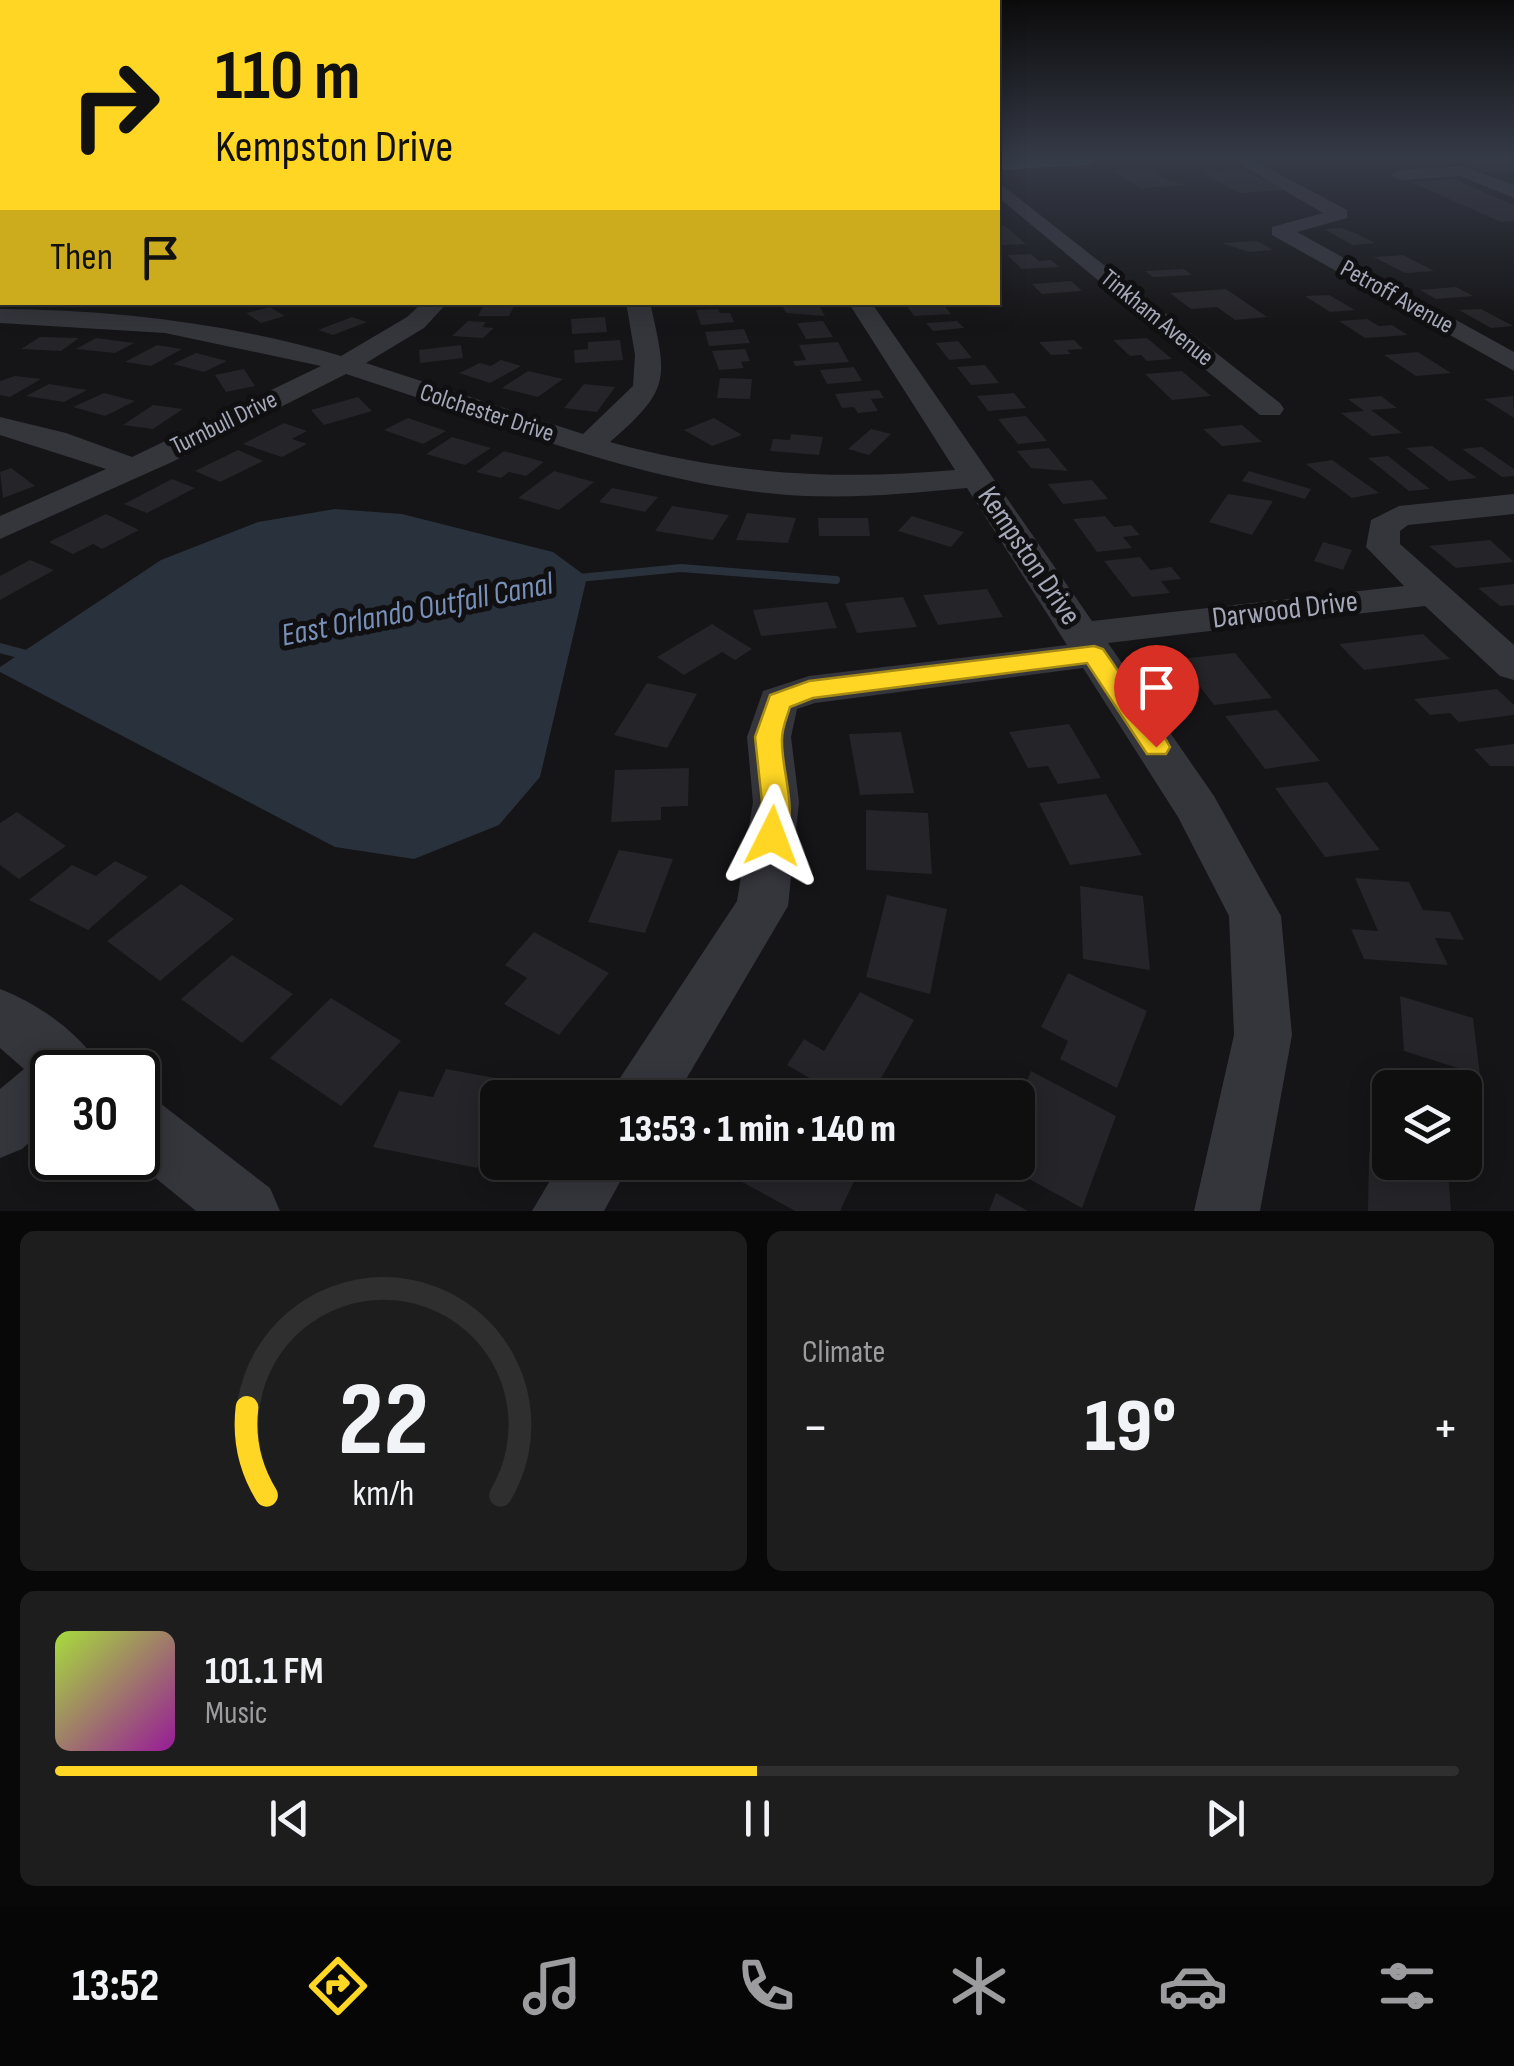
<!DOCTYPE html>
<meta charset="utf-8">
<style>
:root{--surface:#100f10;--page:#1e1d1e;--text:#f1f3f6;--muted:#9c9c9f;--line:#302f30;--accent:#ffd624}
body{margin:0;font-family:"Sofia Sans Condensed",sans-serif;background:var(--page);color:var(--text);height:100vh;display:flex;flex-direction:column;font-size:38px;white-space:nowrap}
*{box-sizing:border-box;margin:0}
p{font-size:32px;color:var(--muted)}
.icon{flex:none;width:55px;height:55px;fill:none;stroke:currentColor;stroke-width:2;stroke-linecap:round;stroke-linejoin:round}
.map{position:relative;height:1211px;overflow:hidden}
.panel{display:flex;flex-direction:column;gap:20px;padding:20px;background:#090809;flex:1}
.panel>*{flex:none}
.hud{position:absolute;left:0px;top:0px;width:1000px;height:305px;box-shadow:0 5px 25px #0003,0 0 0 2px var(--line);background:#ffd624;color:#111;overflow:hidden}
.controls{position:absolute;left:1372px;top:1070px;display:grid;gap:20px}
.controls a{display:grid;place-items:center;width:110px;height:110px;border-radius:15px;background:var(--surface);box-shadow:0 5px 25px #0003,0 0 0 2px var(--line);font-size:50px}
.speed{position:absolute;left:30px;top:1050px;display:flex;gap:20px;font-size:50px;font-weight:700;text-align:center}
.speed>*{display:grid;place-content:center;width:130px;height:130px;border-radius:50%;background:var(--surface);box-shadow:0 5px 25px #0003,0 0 0 2px var(--line);line-height:1}
.speed .limit{border:5px solid #111;border-radius:15px;background:#fff;color:#111}
.pin{position:absolute;display:grid;place-items:center;width:85px;height:85px;color:#fff;margin:-102px -42px;border-radius:50% 50% 50% 0;rotate:-45deg;box-shadow:0 0 10px #0007}
.pin .icon{rotate:45deg}
.me{position:absolute;width:110px;margin:-55px;rotate:3deg;stroke-linejoin:round;filter:drop-shadow(0 0 8px #0008)}
.turn{display:flex;align-items:center;gap:35px;height:210px;padding:0 50px;font-size:45px}
.turn .icon{width:130px;height:130px;stroke-width:2.5}
.turn b{display:block;font-size:70px;line-height:85px}
.then{display:flex;align-items:center;height:95px;padding:0 50px;background:#0003;gap:20px;font-size:38px}
.big{font-size:75px;font-weight:800;line-height:1.1}
.panel .tile{flex:1;display:flex;flex-direction:column;justify-content:center;gap:15px;min-width:0;padding:0 35px;border-radius:15px;background:var(--page)}
.panel .dial{align-items:center;gap:0}
.dial svg{height:260px;overflow:visible;fill:none;stroke:var(--line);stroke-width:7;stroke-linecap:round;text-anchor:middle}
.dial text{fill:var(--text);stroke:none}
.song{display:flex;align-items:center;gap:30px}
.cover{width:120px;height:120px;border-radius:15px;background:linear-gradient(135deg,hsl(80 70% 55%),hsl(300 70% 35%))}
.played{height:10px;border-radius:5px;background:linear-gradient(90deg,var(--accent) 50%,var(--line) 50%)}
.keys{display:flex;justify-content:space-around;direction:ltr}
.heat{display:flex;justify-content:space-between;align-items:center;font-size:55px;direction:ltr}
.panel .tiles{flex:1;display:grid;gap:20px;grid-template-columns:1fr 1fr}
.tile:last-child{grid-column:span 2}
.trip{position:absolute;left:480px;top:1080px;width:555px;height:100px;border-radius:15px;background:var(--surface);box-shadow:0 5px 25px #0003,0 0 0 2px var(--line);font-weight:800;line-height:100px;text-align:center}
.menu{display:flex;height:160px;justify-content:space-around;align-items:center;background:#060606;color:var(--muted)}
.menu .icon{width:70px;height:70px}
.menu .on{color:var(--accent)}
.menu b{font-size:45px;color:var(--text)}
.map>svg:first-child{display:block}
</style>
<div class="map">
<svg width="1514" height="1211" viewBox="0 0 1514 1211">
<rect width="100%" height="100%" fill="#151416"/>
<path fill="#29313c" d="M335,509L402,514L553,552L587,577L540,777L499,825L414,859L335,847L0,672V667L161,560L258,522Z"/>
<g fill="none" stroke-linecap="round" stroke-linejoin="round">
<path stroke="#29313c" stroke-width="8" d="M579,578L681,568L836,580"/>
<path stroke="#29313c" stroke-width="10" d="M0,648L26,655"/>
</g>
<path fill="#252428" d="M1514,159V171L1490,173L1459,161Z
M1149,169L1171,182L1191,185L1141,188L1112,171Z
M1244,170L1284,190L1239,193L1202,173Z
M1454,179L1514,205V221L1501,222L1411,182Z
M998,226H1005L1026,244L1003,245L998,241Z
M1341,228L1355,233L1375,243L1352,245L1324,229Z
M1257,241L1273,250L1249,252L1222,243Z
M1031,254L1039,261L1051,260L1059,267L1022,269L1007,255Z
M1403,255L1434,271L1405,273L1374,257Z
M1184,269L1192,275L1153,277L1145,271Z
M1071,281L1082,291L1042,294L1032,284Z
M1456,287L1473,296L1436,299L1420,290Z
M1226,289L1267,317L1235,320L1217,307L1191,309L1170,293Z
M1329,295L1355,310L1330,312L1305,296Z
M485,302H506L514,306L509,316H478Z
M817,302L825,316L786,313L781,303Z
M904,302L943,304L951,314L914,316Z
M270,307L285,316L261,323L246,313Z
M718,309L720,313H730L734,322L701,325L696,310Z
M1481,309L1513,326L1491,328L1459,310Z
M352,317L367,322L333,335L318,330Z
M605,317L607,332L572,334L571,319Z
M1367,319L1379,326L1392,325L1408,335L1365,338L1339,321Z
M468,321L486,322L482,327L494,328L483,338L452,336Z
M823,321L833,337L806,339L797,323Z
M957,321L964,328L933,331L926,323Z
M744,329L750,343L709,346L705,332Z
M40,337L79,338L61,351L21,349Z
M96,338L134,343L115,353L76,349Z
M1147,338L1172,359L1147,361L1141,355L1130,356L1113,340Z
M620,340L623,360L575,363L574,350L588,349V342Z
M1074,340L1083,349L1067,350L1071,354L1051,355L1039,342Z
M958,341L972,358L949,360L936,343Z
M838,342L849,362L795,366L793,361L806,360L799,345Z
M157,345L182,349L151,366L125,362Z
M461,345L463,358L420,363L419,350Z
M745,349L750,361L741,362L744,368L719,370L712,351Z
M1418,352L1451,373L1416,376L1384,355Z
M196,353L227,361L204,372L173,364Z
M501,360L521,366L490,383L459,373L480,363L491,366Z
M985,365L999,383L971,385L957,367Z
M854,367L862,381L827,384L820,370Z
M244,369L255,386L226,392L215,375Z
M528,371L563,379L538,397L502,388Z
M1182,371L1211,396L1172,400L1145,374Z
M15,376L41,379L10,397L0,395V381Z
M720,378L752,379L750,399L717,398Z
M49,384L87,390L64,402L26,396Z
M584,384L615,387L597,412L564,408Z
M879,390L884,398L871,399L878,411L858,413L854,407L842,408L835,394Z
M104,393L135,401L105,416L73,407Z
M1014,393L1026,408L988,411L977,396Z
M1381,396L1397,408L1371,410L1402,433L1372,436L1341,413L1364,411L1348,399Z
M1513,396L1514,418L1484,399Z
M358,397L372,411L324,425L311,410Z
M153,405L183,409L153,429L123,425Z
M1026,416L1047,441L1018,444L998,419Z
M408,418L446,431L423,444L384,430Z
M714,418L742,435L712,446L684,430Z
M284,423L307,431L292,439L307,444L282,457L243,444Z
M1242,425L1262,442L1222,446L1203,429Z
M871,429L891,434L869,455L848,449Z
M791,434L823,437L819,455L770,451L773,439L790,440Z
M452,437L491,448L465,465L426,454Z
M1432,446L1477,478L1449,481L1406,448Z
M1482,447L1514,469V476L1502,477L1462,449Z
M1049,448L1068,471L1031,468L1017,451Z
M238,450L263,461L220,482L195,471Z
M504,451L544,462L526,476L509,472L501,478L476,472Z
M1388,456L1430,489L1409,491L1368,458Z
M1332,460L1379,493L1352,498L1306,464Z
M11,468L35,486L3,498L0,472Z
M554,471L594,482L559,510L518,498Z
M1249,471L1311,489L1305,499L1242,481Z
M172,479L195,488L147,513L124,504Z
M1092,480L1108,499L1063,504L1048,484Z
M612,488L658,497L645,512L599,502Z
M1228,494L1273,501L1252,535L1209,522Z
M672,506L729,515L713,540L655,531Z
M747,513L796,518L788,543L736,540Z
M106,514L139,530L102,549L93,544L73,554L49,542Z
M912,516L964,532L951,547L898,531Z
M1105,516L1114,527L1131,525L1140,535L1123,537L1132,548L1097,552L1073,519Z
M818,518H868L870,536H819Z
M1490,540L1514,562L1456,568L1429,546Z
M1323,542L1352,550L1343,570L1314,561Z
M1140,557L1150,570L1171,567L1181,579L1161,581L1170,593L1132,597L1104,561Z
M30,560L54,570L0,600V576Z
M1514,584V605L1500,606L1478,588Z
M987,589L1003,617L938,625L923,595Z
M903,597L917,627L857,633L845,603Z
M827,602L837,628L761,636L753,610Z
M712,624L752,649L735,660L722,652L684,675L657,657Z
M1423,634L1450,659L1364,670L1339,644Z
M1235,653L1272,698L1214,705L1179,659Z
M647,683L697,694L667,748L614,735Z
M1497,689L1514,705V715L1459,722L1450,713L1430,715L1414,699Z
M1277,710L1320,761L1265,769L1225,716Z
M1069,724L1101,778L1058,784L1048,766L1028,768L1009,732Z
M901,732L914,793L860,795L849,734Z
M1514,744V766H1490L1474,749Z
M689,768L688,806L661,807V820L611,822L615,770Z
M1327,782L1380,850L1325,857L1275,788Z
M1106,794L1142,855L1070,865L1039,803Z
M866,810L928,813L932,874L866,870Z
M17,812L66,846L19,879L0,865V823Z
M619,850L673,859L645,933L588,922Z
M115,861L148,877L88,930L29,900L72,865L96,876Z
M1355,878L1409,882L1423,910L1450,912L1464,940L1435,938L1448,965L1364,959L1351,929L1378,931Z
M181,884L234,919L160,981L107,941Z
M1080,886L1143,896L1150,970L1083,959Z
M887,895L947,909L930,994L866,977Z
M534,932L609,973L559,1035L504,1004L527,978L505,965Z
M232,955L293,994L242,1043L181,999Z
M1068,973L1147,1011L1117,1088L1060,1059L1068,1041L1041,1027Z
M860,992L914,1020L870,1098H844L787,1065L804,1039L824,1051Z
M1400,996L1473,1018L1480,1075L1404,1051Z
M331,998L401,1041L341,1106L270,1058Z
M446,1069L511,1081L504,1098H498V1114L477,1168L373,1147L399,1091L433,1097Z
M1031,1071L1116,1116L1082,1208L1022,1175L1035,1145L1018,1135V1102Z
M1369,1152L1449,1183L1451,1211H1368Z
M729,1162H863L840,1211H795L724,1172Z
M996,1193L1028,1211H989Z"/>
<g fill="none" stroke-linecap="round" stroke-linejoin="round">
<path fill="#35353c" fill-rule="evenodd" d="M1231,159H1251L1347,210V218L1297,232L1514,352V371L1272,235V227L1323,213Z
M1462,166L1514,185V198L1460,176L1400,180L1391,175L1400,170Z
M998,182L1280,403L1284,409L1280,415H1260L998,197Z
M423,302H448L424,328L366,363L583,434L633,386L635,355L626,302H650C667,379 672,388 610,442C726,474 836,481 955,470L848,302H871L1092,621L1404,586L1366,547L1371,520L1399,506L1514,494V514L1408,525L1400,531V544L1514,645V680L1500,676L1425,606L1108,643L1214,796L1281,916L1292,1035L1260,1211H1194L1234,1035L1229,916L1178,817L1083,668L815,703L797,709L791,737L799,802L788,906L675,1098H611L620,1078L737,901L753,802L747,737L763,691L809,676L1067,645L967,488C904,494 841,500 777,494C628,480 488,419 346,374L172,462L0,539V516L106,469L0,435V417L66,433L132,457L321,366L165,333L0,323V309C116,310 229,323 341,356L407,317Z
M0,989C36,1002 87,1037 102,1072H52V1122L22,1149L0,1158V1089L24,1069L0,1048Z
M138,1094L160,1103L270,1188L280,1211H196L131,1158H138Z
M561,1162H631L604,1211H532Z"/>
<path fill="#51515b" fill-rule="evenodd" d="M998,159H1098L1087,165L998,170Z
M0,207H2V221H0Z"/>
</g>
<linearGradient id="sky" x2="0" y2="1"><stop stop-color="#0c0b0c"/><stop offset="0.48" stop-color="#353a47"/><stop offset="1" stop-color="#353a47" stop-opacity="0"/></linearGradient>
<rect width="1514" height="328" fill="url(#sky)"/>
<path fill="#ffd624" stroke="#a68b17" stroke-width="2.5" d="M1094,646L1103,649L1166,740L1170,747L1166,754H1147L1087,663L813,698L790,707C787,717 782,728 782,739C781,774 800,810 782,844H761L757,836L762,802L755,737L770,695L809,681Z"/>
<g text-anchor="middle" dominant-baseline="central" stroke-width="10" stroke-linejoin="round" paint-order="stroke">
<g font-size="25" fill="#a5a8b8" stroke="#100f11">
<text transform="translate(1397 297) rotate(29)">Petroff Avenue</text>
<text transform="translate(1157 318) rotate(39)">Tinkham Avenue</text>
<text transform="translate(487 413) rotate(18)">Colchester Drive</text>
<text transform="translate(224 423) rotate(-26)">Turnbull Drive</text>
</g>
<g font-size="30" fill="#a5a8b8" stroke="#100f11">
<text transform="translate(1029 556) rotate(56)">Kempston Drive</text>
<text transform="translate(1285 610) rotate(-7)">Darwood Drive</text>
</g>
<g font-size="32" font-style="italic" fill="#7890b7" stroke="#100f11">
<text transform="translate(417 610) rotate(-11)">East Orlando Outfall Canal</text>
</g>
</g>
</svg>
<div class="controls">
<a><svg class="icon" aria-label="layers" viewBox="0 0 24 24"><path d="M12 4l9 5-9 5-9-5zM3 14l9 5 9-5"/></svg></a>
</div>
<div class="speed"><div class="limit">30</div></div>
<div class="pin" style="left:1156px;top:747px;background:#d93025"><svg class="icon" aria-label="arrive" viewBox="0 0 24 24"><path d="M6 21V4h12l-3 4 3 4H6"/></svg></div>
<svg class="me" style="left:772px;top:836px" viewBox="-20 -20 40 40"><path d="M0-17L14 15 0 8-14 15z" fill="#ffd624" stroke="#fff" stroke-width="4"/></svg>
<div class="trip">13:53 · 1 min · 140 m</div>
<div class="hud">
<div class="turn"><svg class="icon" aria-label="right" viewBox="0 0 24 24"><path d="M7 20v-9h11M14 6l5 5-5 5"/></svg><div><b>110 m</b>Kempston Drive</div></div>
<div class="then">Then<svg class="icon" aria-label="arrive" viewBox="0 0 24 24"><path d="M6 21V4h12l-3 4 3 4H6"/></svg></div>
</div>
</div>
<section class="panel">
<div class="tiles">
<div class="tile dial"><svg viewBox="0 0 100 80">
<path d="M14 69A42 42 0 1 1 86 69"/>
<path d="M14 69A42 42 0 0 1 8 42" stroke="#ffd624"/>
<text x="50" y="56" font-size="32" font-weight="700">22</text>
<text x="50" y="72" font-size="11">km/h</text>
</svg></div>
<div class="tile"><p>Climate</p>
<div class="heat"><a>−</a><b class="big">19°</b><a>+</a></div>
</div>
<div class="tile">
<div class="song"><i class="cover"></i><div><b>101.1 FM</b><p>Music</p></div></div>
<div class="played"></div>
<div class="keys"><svg class="icon" aria-label="previous" viewBox="0 0 24 24"><path d="M18 5L8 12l10 7zM5 5v14"/></svg><svg class="icon" aria-label="pause" viewBox="0 0 24 24"><path d="M8 5v14M16 5v14"/></svg><svg class="icon" aria-label="next" viewBox="0 0 24 24"><path d="M6 5l10 7-10 7zM19 5v14"/></svg></div>
</div>
</div>
</section>
<nav class="menu">
<b>13:52</b>
<svg class="icon on" aria-label="directions" viewBox="0 0 24 24"><path d="M12 3l9 9-9 9-9-9zM9 14v-3h6M13 9l2 2-2 2"/></svg>
<svg class="icon" aria-label="music" viewBox="0 0 24 24"><path d="M9 18V5l10-2v13"/><circle cx="6" cy="18" r="3"/><circle cx="16" cy="16" r="3"/></svg>
<svg class="icon" aria-label="phone" viewBox="0 0 24 24"><path d="M5 4h4l2 5-3 2q2 4 5 5l2-3 5 2v4C11 20 4 13 5 4z"/></svg>
<svg class="icon" aria-label="climate" viewBox="0 0 24 24"><path d="M12 3v18M4 7l16 10M4 17L20 7"/></svg>
<svg class="icon" aria-label="car" viewBox="0 0 24 24"><path d="M5 17H2v-5l4-1 3-4h7l3 4 3 1v5h-3M9 17h6M6 11h13"/><circle cx="7" cy="17" r="2"/><circle cx="17" cy="17" r="2"/></svg>
<svg class="icon" aria-label="filters" viewBox="0 0 24 24"><path d="M4 7h16M4 17h16"/><circle cx="9" cy="7" r="2"/><circle cx="15" cy="17" r="2"/></svg>
</nav>
